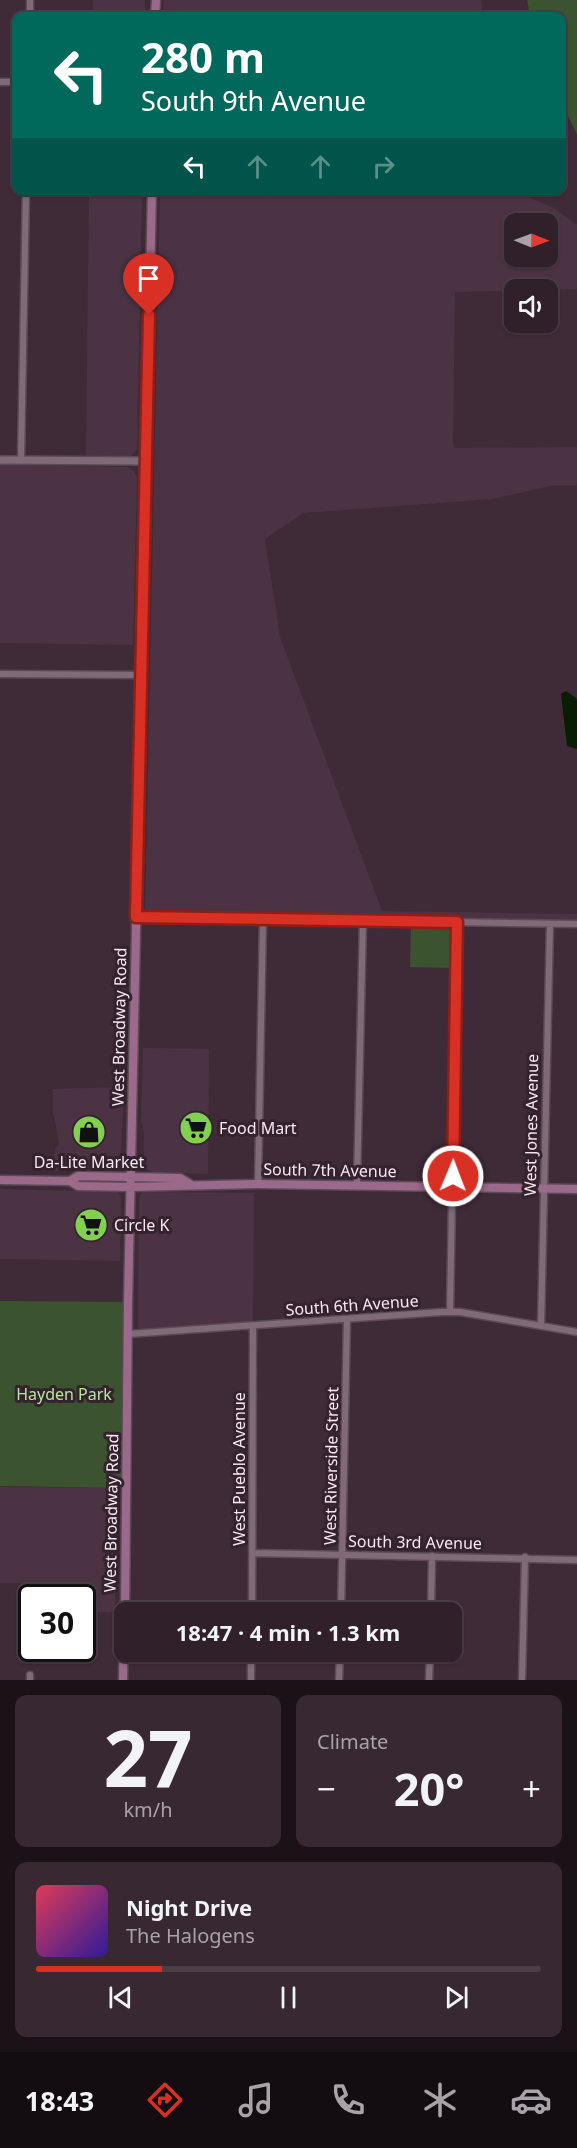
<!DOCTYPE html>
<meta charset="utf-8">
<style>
:root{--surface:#2f202a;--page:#372832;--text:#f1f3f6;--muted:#a7a3a8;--line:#4a3e47;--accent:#d93025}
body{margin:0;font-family:"Noto Sans",sans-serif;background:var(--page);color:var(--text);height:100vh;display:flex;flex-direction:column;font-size:22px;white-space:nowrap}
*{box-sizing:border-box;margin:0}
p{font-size:20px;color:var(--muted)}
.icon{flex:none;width:33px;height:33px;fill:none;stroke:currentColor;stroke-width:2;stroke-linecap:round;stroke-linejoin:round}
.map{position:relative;height:1680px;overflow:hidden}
.side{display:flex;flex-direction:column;gap:15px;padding:15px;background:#1a1217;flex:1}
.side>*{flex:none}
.guide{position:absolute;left:12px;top:12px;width:554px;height:183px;border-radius:12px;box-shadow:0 2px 4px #0004,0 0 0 2px var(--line);background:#00695c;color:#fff;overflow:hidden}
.needle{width:39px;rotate:91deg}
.buttons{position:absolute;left:504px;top:213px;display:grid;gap:12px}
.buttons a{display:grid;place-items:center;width:54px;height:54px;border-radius:12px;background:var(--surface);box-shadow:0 2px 4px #0004,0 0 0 2px var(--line);font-size:30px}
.speed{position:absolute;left:18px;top:1584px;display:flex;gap:12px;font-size:30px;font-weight:700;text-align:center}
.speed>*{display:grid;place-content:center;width:78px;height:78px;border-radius:50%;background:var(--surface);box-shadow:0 2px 4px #0004,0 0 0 2px var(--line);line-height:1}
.speed .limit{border:3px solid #111;border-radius:9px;background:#fff;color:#111}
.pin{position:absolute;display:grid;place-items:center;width:51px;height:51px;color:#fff;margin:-62px -26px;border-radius:50% 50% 50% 0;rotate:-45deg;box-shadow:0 0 6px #0007}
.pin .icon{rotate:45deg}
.me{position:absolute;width:66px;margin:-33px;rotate:1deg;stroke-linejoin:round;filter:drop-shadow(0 0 4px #0008)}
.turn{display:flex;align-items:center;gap:21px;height:126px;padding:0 30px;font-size:27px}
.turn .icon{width:78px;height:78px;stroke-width:2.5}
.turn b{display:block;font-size:42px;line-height:51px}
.lanes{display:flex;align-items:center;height:57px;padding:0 30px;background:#0003;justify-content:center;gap:30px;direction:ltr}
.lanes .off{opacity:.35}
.big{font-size:45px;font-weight:700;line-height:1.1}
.side .tile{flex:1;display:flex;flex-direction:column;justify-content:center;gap:9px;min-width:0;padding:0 21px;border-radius:12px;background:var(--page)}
.side .dial{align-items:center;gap:0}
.dial b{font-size:78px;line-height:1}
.song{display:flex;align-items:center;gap:18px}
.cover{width:72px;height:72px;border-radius:9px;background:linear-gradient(135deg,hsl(350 70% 55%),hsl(250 70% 35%))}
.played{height:6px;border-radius:3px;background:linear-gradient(90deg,var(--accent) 25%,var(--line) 25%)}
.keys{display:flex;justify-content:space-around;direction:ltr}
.heat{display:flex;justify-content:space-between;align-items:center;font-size:33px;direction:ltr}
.side .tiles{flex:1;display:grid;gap:15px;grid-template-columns:1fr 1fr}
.tile:last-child{grid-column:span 2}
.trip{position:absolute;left:114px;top:1602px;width:348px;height:60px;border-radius:12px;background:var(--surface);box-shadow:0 2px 4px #0004,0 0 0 2px var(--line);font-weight:700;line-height:60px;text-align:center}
.menu{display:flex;height:96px;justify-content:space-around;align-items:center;background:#130d11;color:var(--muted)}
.menu .icon{width:42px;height:42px}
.menu .on{color:var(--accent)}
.menu b{font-size:27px;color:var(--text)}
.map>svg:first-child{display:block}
</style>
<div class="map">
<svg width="577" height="1680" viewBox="0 0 577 1680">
<rect width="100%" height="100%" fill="#3f2b38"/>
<path fill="#4b3344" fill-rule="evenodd" d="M93,0H145V16H93Z
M164,0H481L482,6L480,16H163Z
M521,190L528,197L554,208L577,225V289L455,292L453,444L454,448L577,447V485L550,486L492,499L304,513L265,539L280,637L382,911L577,914V922L145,913L160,191ZM514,224H548V256H514Z
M89,191H142L137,449L130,457L86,456Z
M0,465L128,467L134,471L137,476L133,645L0,643Z
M143,1048L209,1049L208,1174L153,1172L144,1168V1132L141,1120Z
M124,1087L120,1169L115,1173L90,1168L53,1171L55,1149L59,1144L53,1111V1089Z
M0,1189L117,1192L121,1197L120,1261L0,1259Z
M143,1192L254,1193L253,1322L142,1329L138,1327L139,1198Z
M0,1487L117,1488L115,1612H83L82,1598H32L31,1611H29V1583H0Z"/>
<path fill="#3b532f" d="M527,0H577V134L561,102V16H530Z
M411,926H454L453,968L410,967Z
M0,1301L128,1302L126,1488L0,1486Z"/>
<path fill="#091d00" d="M566,691L577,699V749L567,746L561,694Z"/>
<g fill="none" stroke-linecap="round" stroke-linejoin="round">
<defs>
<path id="minor" d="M30,16V0
M0,82H16
M21,460L26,190
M0,674L141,675
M136,917L577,924
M258,1184L263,919
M357,1184L363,920
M450,1312L457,922
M541,1326L550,924
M128,1334L442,1312H460L577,1332
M252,1553L577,1560
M252,1612L253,1326
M341,1612L347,1319
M431,1612L432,1556
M30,1680V1675
M251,1680V1652
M339,1680L340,1652
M429,1680L430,1652
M522,1680L525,1557"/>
<path id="tertiary" d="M0,460L146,461"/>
<path id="secondary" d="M155,16L156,0
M0,1180L70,1181L78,1176L180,1178L190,1184
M70,1181L78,1186L131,1187L258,1184L577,1189
M125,1612L128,1302L152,190
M123,1680L124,1616"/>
</defs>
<use href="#minor" stroke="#5b4a55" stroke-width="9"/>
<use href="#tertiary" stroke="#5b4a55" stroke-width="10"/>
<use href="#secondary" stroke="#5b4a55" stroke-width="11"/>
<use href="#minor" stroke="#816a78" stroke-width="6"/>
<use href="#tertiary" stroke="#816a78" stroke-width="7"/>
<use href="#secondary" stroke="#9b6a8b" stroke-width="8"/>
</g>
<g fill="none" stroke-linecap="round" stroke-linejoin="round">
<defs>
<path id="route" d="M149,315L136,917L457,922L453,1176"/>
</defs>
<use href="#route" stroke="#8d1f18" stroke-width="15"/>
<use href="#route" stroke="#d93025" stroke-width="10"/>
</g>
<defs>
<symbol id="supermarket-disc" viewBox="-11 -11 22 22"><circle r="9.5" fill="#81d050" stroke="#34222e"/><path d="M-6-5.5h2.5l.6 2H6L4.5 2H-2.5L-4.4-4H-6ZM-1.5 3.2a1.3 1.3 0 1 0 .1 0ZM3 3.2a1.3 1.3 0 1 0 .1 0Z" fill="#111"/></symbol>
<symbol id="shop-disc" viewBox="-11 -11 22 22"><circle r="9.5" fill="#81d050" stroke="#34222e"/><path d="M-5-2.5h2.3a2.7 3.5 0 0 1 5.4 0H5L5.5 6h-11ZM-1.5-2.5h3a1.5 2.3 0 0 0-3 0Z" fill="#111"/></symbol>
</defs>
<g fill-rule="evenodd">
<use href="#supermarket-disc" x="177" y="1109" width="38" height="38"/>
<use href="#shop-disc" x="70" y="1113" width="38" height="38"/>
<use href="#supermarket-disc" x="72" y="1206" width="38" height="38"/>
</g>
<g text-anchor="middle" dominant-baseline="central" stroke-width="6" stroke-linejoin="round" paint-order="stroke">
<g font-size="16" fill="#f5e8f0" stroke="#34222e">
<text transform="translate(119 1027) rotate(-89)">West Broadway Road</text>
<text transform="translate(531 1125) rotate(-89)">West Jones Avenue</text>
<text transform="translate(330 1170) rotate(1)">South 7th Avenue</text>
<text transform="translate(352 1305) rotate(-4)">South 6th Avenue</text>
<text transform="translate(331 1466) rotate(-89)">West Riverside Street</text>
<text transform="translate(239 1469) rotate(-90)">West Pueblo Avenue</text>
<text transform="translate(111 1513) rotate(-89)">West Broadway Road</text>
<text transform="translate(415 1542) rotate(1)">South 3rd Avenue</text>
</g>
<g font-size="16" fill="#f5e8f0" stroke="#34222e" text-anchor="start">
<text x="219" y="1128">Food Mart</text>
<text x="89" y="1162" text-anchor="middle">Da-Lite Market</text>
<text x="114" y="1225">Circle K</text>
</g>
<g font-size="16" fill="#b5e69c" stroke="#34222e">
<text x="64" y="1394">Hayden Park</text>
</g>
</g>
</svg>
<div class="buttons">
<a><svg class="needle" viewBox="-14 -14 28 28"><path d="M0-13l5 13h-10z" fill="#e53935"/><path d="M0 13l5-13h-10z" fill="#a7a3a8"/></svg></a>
<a><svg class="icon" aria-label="sound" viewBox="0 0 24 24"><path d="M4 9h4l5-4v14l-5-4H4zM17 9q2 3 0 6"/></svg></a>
</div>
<div class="speed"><div class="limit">30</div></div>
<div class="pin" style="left:149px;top:315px;background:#d93025"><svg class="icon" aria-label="arrive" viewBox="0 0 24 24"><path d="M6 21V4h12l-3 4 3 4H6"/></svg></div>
<svg class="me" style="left:453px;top:1176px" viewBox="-20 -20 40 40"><circle r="17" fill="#d93025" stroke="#fff" stroke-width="3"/><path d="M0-11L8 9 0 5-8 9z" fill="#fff"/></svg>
<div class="trip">18:47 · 4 min · 1.3 km</div>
<div class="guide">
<div class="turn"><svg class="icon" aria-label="left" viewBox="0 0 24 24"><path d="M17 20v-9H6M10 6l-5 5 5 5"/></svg><div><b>280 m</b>South 9th Avenue</div></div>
<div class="lanes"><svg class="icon" aria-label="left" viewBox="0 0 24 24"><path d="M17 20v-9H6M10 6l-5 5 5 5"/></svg><svg class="icon off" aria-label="ahead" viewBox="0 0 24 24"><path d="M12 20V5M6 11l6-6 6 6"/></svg><svg class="icon off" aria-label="ahead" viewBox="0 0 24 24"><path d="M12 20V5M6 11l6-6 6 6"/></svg><svg class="icon off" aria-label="right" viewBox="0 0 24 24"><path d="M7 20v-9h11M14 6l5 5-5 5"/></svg></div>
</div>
</div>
<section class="side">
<div class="tiles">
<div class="tile dial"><b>27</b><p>km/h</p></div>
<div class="tile"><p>Climate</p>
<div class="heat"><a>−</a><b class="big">20°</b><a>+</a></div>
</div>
<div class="tile">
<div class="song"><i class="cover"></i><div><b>Night Drive</b><p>The Halogens</p></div></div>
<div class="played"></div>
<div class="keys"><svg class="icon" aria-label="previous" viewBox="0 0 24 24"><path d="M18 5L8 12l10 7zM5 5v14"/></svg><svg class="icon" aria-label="pause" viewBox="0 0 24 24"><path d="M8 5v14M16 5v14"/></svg><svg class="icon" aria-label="next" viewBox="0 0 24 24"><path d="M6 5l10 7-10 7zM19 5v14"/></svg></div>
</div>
</div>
</section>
<nav class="menu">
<b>18:43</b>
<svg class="icon on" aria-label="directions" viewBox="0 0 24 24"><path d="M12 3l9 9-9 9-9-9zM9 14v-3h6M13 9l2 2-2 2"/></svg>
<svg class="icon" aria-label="music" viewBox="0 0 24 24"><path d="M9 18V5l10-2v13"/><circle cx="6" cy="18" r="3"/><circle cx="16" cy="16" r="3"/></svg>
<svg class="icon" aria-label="phone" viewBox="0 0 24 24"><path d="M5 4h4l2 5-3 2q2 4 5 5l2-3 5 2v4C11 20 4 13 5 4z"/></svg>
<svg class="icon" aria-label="climate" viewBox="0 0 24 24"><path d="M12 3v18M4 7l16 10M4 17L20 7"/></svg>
<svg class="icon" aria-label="car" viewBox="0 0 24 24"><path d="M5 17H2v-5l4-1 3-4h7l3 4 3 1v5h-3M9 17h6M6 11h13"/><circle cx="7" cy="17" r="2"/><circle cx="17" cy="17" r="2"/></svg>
</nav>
